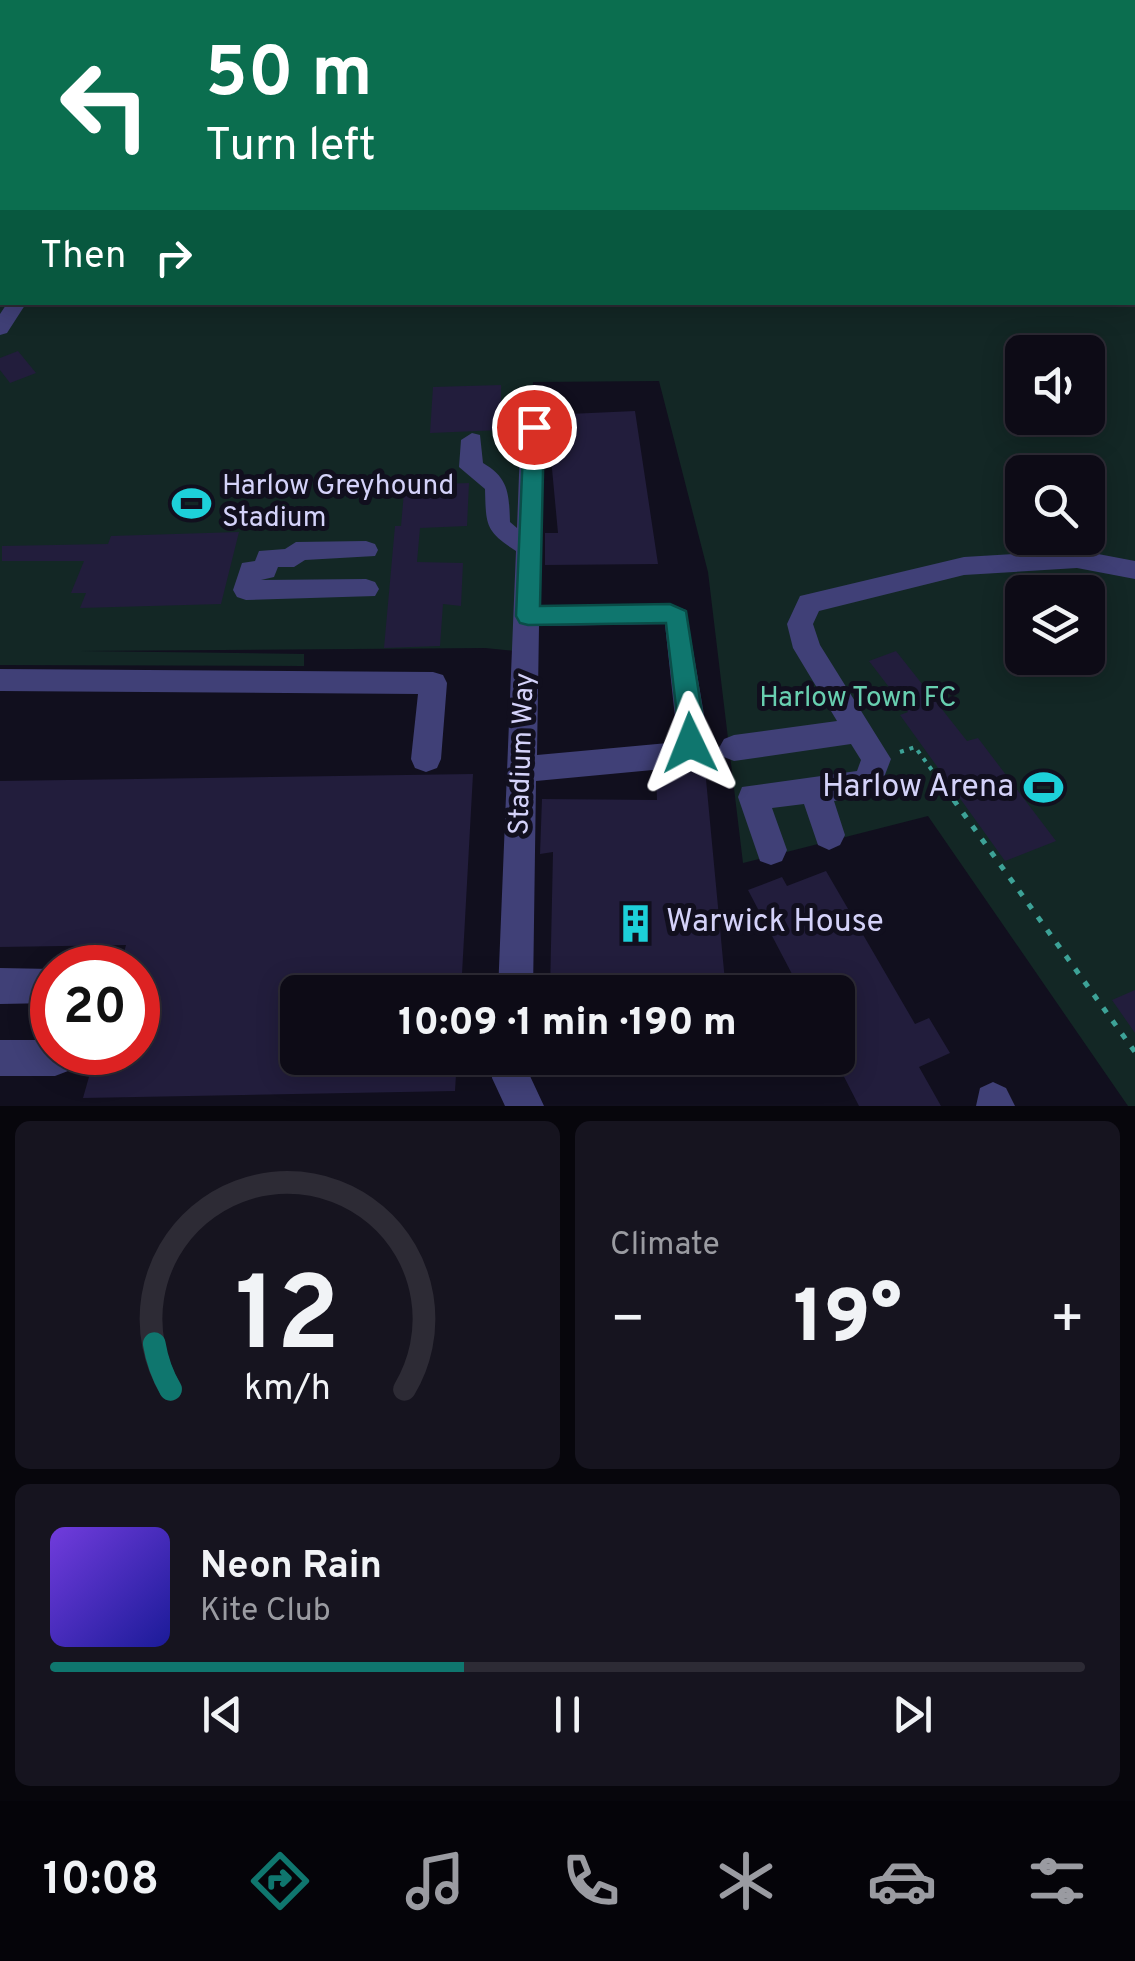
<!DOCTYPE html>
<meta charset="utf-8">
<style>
:root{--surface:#0d0b16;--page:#16141f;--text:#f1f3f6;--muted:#9a9ba1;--line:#2d2b35;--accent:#0f766e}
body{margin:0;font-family:Overpass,sans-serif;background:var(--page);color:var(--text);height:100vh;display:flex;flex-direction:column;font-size:38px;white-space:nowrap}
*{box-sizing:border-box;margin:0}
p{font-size:32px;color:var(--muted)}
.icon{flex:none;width:55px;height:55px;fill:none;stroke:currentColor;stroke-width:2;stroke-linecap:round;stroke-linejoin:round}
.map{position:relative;height:1106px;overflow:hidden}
.drawer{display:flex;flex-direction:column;gap:15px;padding:15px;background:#07060c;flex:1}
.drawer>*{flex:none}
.banner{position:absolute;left:0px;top:0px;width:1135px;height:305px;box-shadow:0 5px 25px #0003,0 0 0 2px var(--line);background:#0b6e4f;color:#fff;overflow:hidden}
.buttons{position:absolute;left:1005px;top:335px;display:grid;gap:20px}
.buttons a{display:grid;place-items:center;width:100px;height:100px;border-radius:15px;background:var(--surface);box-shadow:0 5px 25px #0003,0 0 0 2px var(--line);font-size:50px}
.speed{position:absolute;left:30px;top:945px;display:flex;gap:20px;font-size:50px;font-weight:700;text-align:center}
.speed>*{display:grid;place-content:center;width:130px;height:130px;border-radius:50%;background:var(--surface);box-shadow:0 5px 25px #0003,0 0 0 2px var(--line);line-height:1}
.speed .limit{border:15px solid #d22;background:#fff;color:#111}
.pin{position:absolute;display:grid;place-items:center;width:85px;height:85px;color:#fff;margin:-42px;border:5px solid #fff;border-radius:50%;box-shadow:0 2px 10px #0007}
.me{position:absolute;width:110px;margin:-55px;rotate:358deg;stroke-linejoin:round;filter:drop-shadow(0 0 8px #0008)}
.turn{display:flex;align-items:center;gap:35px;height:210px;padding:0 40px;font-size:45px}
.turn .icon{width:130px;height:130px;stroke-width:2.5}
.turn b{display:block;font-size:70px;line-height:85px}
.then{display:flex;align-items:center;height:95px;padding:0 40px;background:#0003;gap:20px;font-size:38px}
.big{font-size:75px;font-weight:800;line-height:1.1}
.drawer .widget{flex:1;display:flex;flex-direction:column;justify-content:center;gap:15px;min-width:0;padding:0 35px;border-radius:15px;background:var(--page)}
.drawer .dial{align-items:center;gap:0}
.dial svg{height:260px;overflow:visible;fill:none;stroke:var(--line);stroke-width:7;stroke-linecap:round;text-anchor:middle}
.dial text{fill:var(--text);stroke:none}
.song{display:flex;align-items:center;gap:30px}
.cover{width:120px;height:120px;border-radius:15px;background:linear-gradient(135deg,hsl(260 70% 55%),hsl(240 70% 35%))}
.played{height:10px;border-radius:5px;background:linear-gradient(90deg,var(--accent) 40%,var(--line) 40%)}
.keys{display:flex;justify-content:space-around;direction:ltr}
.heat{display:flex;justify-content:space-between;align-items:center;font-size:55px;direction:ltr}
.drawer .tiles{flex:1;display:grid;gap:15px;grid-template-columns:1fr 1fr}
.widget:last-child{grid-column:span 2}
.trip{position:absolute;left:280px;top:975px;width:575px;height:100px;border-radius:15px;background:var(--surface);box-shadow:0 5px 25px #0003,0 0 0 2px var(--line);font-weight:800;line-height:100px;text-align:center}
.tab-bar{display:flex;height:160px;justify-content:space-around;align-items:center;background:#050409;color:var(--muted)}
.tab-bar .icon{width:70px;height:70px}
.tab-bar .on{color:var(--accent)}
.tab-bar b{font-size:45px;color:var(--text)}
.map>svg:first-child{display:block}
</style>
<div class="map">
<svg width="1135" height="1106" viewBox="0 0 1135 1106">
<rect width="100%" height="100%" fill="#110f1e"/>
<path fill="#132725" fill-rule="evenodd" d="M972,0H1135V1106H1128L928,816L743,863L708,572L659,381L533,382L527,652L485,648L81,651L304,654V666L0,665V159L2,302H1132V2ZM1022,352H1088V418H1022ZM1022,472H1088V538H1022ZM1022,592H1088V658H1022Z"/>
<path fill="#221d3c" d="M18,351L36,373L10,383L0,370V358Z
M501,385V430L430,433L433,387Z
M635,411L658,564L545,565V533H558L547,415Z
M469,483L467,526L420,528L417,562L463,563L461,606L443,604L440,646L384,648L395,526H401L404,492H410L411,485Z
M239,532L221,604L80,608L86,593H71L84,561H2V546L108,544L111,536Z
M896,651L967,741L978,738L1056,841L1005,861L900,715L908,712L869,661Z
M697,758H704L726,992H550L553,852L540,854L542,799L657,800L656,773L676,771Z
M473,774L461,992H298V1058H457L455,1091L83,1098L96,1052H138V968H120L126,945L0,947V781Z
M826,871L915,1024L929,1018L950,1053L919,1067L941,1106H859L838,1065V992H749L792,974L748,890L782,877L787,886Z
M1135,990V1033L1112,1000Z"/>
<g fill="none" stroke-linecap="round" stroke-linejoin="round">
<path stroke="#3da297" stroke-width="2.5" stroke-dasharray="2.5 4" stroke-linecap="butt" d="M898,0L905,2
M280,2L298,0
M987,2L994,0"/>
<path stroke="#3da297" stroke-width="4" stroke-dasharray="4 6" stroke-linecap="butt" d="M900,752L915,747L937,777"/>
<path stroke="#3da297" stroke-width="5" stroke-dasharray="6 10" stroke-linecap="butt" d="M935,774L1135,1052"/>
<path fill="#404077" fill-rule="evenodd" d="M404,0H416L417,2H405Z
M0,259H2V269H0Z
M8,302H27L7,333L0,335V314Z
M533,388L544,395L540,606L670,604L686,610L707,732L700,752L674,768L536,781L533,992H498L516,551C485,531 486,525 485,489L459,467L461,440L472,433L480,435L483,463C509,478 509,494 510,522L517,528L522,395ZM665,624L677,736L668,743L537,755L539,626Z
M366,541L375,544L378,550L375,556L305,560L294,567H278L274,577L261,580L366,579L375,582L379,589L375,596L246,600L237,597L233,590L242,563L255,561L259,551L285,549L296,542Z
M1077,550L1135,561V579L1077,568L964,575L819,611L813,624L820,645L891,759L878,793L834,801L845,835L840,845L829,850L818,845L804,804L772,808L787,850L782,861L771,865L760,861L738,797L742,787L857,771L861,760L851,744L734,761L724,757L719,748L724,739L734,735L837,721L793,648L787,624L800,596L964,557Z
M0,669L433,672L443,675L447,683L441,759L437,768L426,772L415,768L411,759L418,694L0,691Z
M0,968L52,969V1003L0,1004Z
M0,1040H52V1052H71L73,1058L68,1071L55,1076H0Z
M494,1058H530V1076L544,1106H505L492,1078Z
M993,1082L1006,1088L1015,1106H976L980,1088Z"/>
</g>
<path fill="#0f766e" stroke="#0a4d48" stroke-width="2.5" d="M534,421L544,427L540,606L670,604L686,611L705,732L699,751L690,754L680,751L676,743L679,732L666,623L528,625L520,623L516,616L524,427Z"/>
<defs>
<symbol id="stadium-bare" viewBox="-9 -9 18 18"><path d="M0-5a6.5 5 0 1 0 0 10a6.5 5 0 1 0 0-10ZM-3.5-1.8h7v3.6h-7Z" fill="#1dd0d9" stroke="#110f1e" stroke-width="2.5" paint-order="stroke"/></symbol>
<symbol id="building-bare" viewBox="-9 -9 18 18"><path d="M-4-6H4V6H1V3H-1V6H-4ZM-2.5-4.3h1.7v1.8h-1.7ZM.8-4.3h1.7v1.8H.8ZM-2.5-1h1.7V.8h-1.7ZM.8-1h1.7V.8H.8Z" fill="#1dd0d9" stroke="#110f1e" stroke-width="2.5" paint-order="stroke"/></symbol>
</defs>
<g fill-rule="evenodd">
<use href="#stadium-bare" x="164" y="476" width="55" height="55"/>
<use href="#stadium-bare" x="1016" y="760" width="55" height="55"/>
<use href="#building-bare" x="608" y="896" width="55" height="55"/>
</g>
<g text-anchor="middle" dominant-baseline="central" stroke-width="10" stroke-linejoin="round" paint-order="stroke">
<g font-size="28" fill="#d4d2f9" stroke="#110f1e" text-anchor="start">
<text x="222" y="487">Harlow Greyhound<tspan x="222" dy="32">Stadium</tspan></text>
</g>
<g font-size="28" fill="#68cfb0" stroke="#110f1e">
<text x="858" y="699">Harlow Town FC</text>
</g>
<g font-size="28" fill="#d4d2f9" stroke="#110f1e">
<text transform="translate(523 754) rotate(-88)">Stadium Way</text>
</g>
<g font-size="32" fill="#d4d2f9" stroke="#110f1e" text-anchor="end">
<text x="1014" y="788">Harlow Arena</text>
<text x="666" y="923" text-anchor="start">Warwick House</text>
</g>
</g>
</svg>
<div class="buttons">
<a><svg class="icon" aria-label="sound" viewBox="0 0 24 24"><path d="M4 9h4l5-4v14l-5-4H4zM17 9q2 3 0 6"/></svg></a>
<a><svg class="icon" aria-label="search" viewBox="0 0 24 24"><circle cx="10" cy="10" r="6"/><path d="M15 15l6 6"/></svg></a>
<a><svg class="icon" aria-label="layers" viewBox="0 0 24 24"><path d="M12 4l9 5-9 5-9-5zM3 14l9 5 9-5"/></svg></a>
</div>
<div class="speed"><div class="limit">20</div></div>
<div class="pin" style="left:534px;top:427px;background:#d93025"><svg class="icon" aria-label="arrive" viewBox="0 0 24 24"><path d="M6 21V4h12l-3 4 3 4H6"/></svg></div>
<svg class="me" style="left:690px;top:743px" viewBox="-20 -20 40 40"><path d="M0-17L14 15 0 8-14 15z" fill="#0f766e" stroke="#fff" stroke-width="4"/></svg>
<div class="trip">10:09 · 1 min · 190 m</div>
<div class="banner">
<div class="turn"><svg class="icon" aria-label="left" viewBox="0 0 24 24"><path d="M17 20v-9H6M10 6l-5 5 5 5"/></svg><div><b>50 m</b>Turn left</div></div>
<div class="then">Then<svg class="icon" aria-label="right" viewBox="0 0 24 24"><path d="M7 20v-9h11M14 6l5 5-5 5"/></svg></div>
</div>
</div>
<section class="drawer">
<div class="tiles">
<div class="widget dial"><svg viewBox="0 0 100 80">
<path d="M14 69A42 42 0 1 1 86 69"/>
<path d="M14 69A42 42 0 0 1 9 55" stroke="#0f766e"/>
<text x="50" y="56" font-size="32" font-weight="700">12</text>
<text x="50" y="72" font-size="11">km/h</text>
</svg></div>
<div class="widget"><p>Climate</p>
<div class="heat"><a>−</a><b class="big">19°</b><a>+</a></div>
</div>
<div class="widget">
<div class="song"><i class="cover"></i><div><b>Neon Rain</b><p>Kite Club</p></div></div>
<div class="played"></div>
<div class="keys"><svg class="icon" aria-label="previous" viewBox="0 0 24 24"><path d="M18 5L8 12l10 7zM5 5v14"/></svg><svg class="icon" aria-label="pause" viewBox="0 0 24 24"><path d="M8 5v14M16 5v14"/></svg><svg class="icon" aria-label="next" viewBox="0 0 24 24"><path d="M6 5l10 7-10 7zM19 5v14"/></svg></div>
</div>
</div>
</section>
<nav class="tab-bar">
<b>10:08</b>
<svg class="icon on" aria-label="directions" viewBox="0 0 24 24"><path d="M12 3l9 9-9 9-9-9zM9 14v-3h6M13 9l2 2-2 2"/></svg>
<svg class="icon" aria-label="music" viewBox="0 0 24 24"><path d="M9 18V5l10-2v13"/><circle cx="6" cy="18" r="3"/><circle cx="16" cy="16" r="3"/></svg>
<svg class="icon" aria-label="phone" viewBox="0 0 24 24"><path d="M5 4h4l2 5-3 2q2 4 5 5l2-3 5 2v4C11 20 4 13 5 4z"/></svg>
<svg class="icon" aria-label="climate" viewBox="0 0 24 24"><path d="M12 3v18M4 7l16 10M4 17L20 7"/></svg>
<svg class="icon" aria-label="car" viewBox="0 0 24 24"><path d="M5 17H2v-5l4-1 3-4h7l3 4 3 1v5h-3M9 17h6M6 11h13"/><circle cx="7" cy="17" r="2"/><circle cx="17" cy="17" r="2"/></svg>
<svg class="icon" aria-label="filters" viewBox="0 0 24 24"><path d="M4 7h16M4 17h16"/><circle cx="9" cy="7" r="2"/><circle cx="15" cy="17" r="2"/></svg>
</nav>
